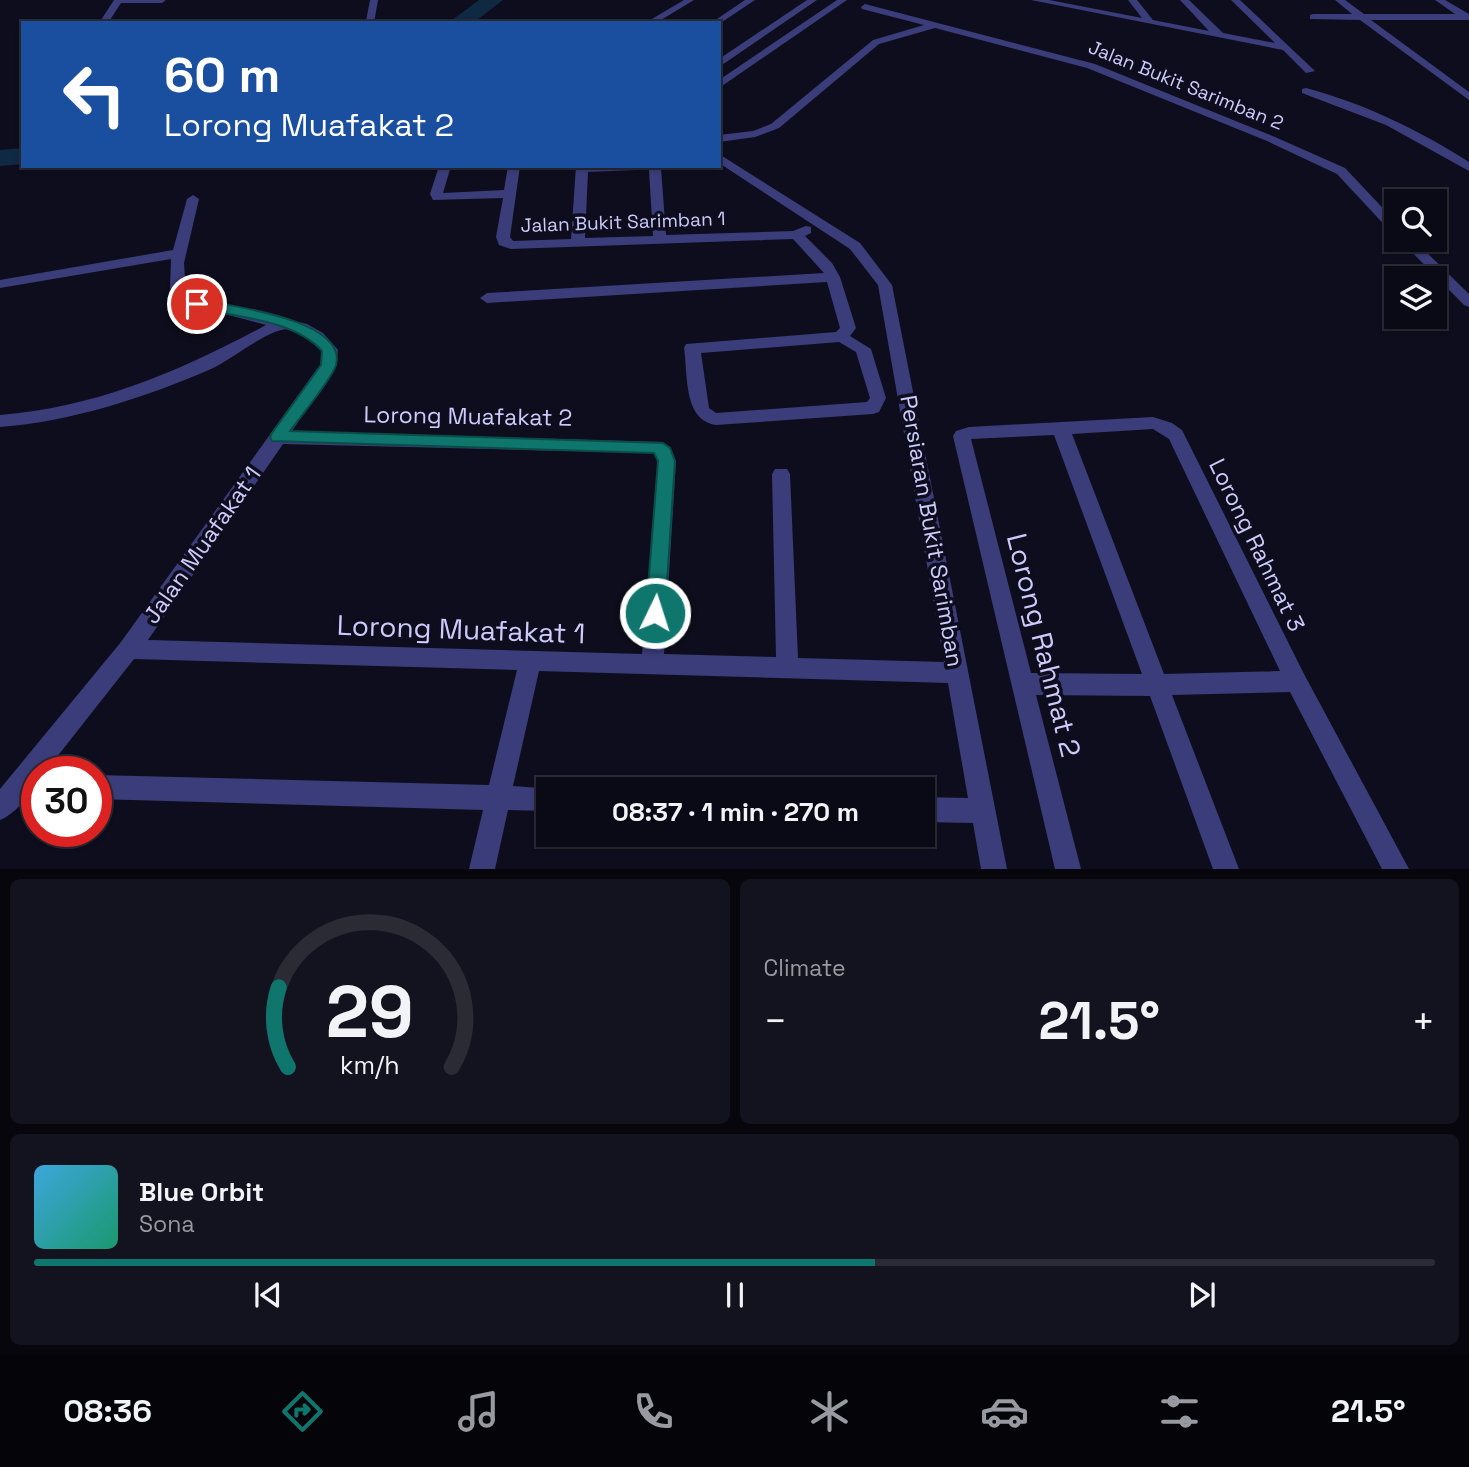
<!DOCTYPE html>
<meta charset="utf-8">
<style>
:root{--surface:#0a0a16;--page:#13131f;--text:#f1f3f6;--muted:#999aa1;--line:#2a2b35;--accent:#0f766e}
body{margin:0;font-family:"Space Grotesk",sans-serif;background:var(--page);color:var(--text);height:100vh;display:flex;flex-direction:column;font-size:26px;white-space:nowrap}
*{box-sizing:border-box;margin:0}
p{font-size:23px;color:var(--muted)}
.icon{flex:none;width:38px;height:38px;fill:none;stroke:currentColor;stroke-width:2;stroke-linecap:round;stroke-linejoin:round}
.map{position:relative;height:869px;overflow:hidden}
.side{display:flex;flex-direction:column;gap:10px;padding:10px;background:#06060c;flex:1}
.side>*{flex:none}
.banner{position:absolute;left:21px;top:21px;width:700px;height:147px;border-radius:0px;box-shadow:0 2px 5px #0004,0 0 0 2px var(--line);background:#1a4fa0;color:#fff;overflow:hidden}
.controls{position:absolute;left:1384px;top:189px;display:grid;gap:14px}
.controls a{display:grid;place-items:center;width:63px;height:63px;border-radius:0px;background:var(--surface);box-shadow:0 2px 5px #0004,0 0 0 2px var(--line);font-size:35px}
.speed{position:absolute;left:21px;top:756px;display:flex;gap:14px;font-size:35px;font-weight:700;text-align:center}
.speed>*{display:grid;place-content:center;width:91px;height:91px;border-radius:50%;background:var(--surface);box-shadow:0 2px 5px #0004,0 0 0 2px var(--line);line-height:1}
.speed .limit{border:10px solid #d22;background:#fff;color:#111}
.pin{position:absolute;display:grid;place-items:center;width:60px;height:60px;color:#fff;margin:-30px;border:4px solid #fff;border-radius:50%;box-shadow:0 2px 7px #0007}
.me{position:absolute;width:77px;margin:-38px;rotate:4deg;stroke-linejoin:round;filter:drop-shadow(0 0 5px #0008)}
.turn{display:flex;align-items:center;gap:24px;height:147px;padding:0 28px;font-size:32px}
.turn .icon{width:91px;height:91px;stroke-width:2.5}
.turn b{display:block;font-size:49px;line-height:60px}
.big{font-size:52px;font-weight:700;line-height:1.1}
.side .widget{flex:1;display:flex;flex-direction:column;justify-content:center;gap:10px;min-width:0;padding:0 24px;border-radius:10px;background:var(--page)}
.side .dial{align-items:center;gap:0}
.dial svg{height:182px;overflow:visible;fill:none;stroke:var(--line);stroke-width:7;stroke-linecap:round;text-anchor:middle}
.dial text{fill:var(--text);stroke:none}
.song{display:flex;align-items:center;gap:21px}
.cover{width:84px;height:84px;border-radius:10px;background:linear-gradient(135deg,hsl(200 70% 55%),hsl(160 70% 35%))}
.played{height:7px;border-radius:4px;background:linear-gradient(90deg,var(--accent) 60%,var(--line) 60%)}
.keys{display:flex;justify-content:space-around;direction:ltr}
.heat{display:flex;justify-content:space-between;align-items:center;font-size:38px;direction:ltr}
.side .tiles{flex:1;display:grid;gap:10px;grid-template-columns:1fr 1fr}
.widget:last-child{grid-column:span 2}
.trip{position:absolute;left:536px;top:777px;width:399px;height:70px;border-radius:0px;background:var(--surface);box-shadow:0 2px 5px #0004,0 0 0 2px var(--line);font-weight:700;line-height:70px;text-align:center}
.tab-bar{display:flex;height:112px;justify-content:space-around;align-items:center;background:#040409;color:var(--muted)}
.tab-bar .icon{width:49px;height:49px}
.tab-bar .active{color:var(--accent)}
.tab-bar b{font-size:32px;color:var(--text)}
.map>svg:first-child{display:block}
</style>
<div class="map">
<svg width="1469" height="869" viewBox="0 0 1469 869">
<rect width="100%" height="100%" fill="#0e0d1d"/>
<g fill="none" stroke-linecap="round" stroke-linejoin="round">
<path fill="#102943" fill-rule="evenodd" d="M479,0H503L473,23H448Z
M23,148V164L0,166V150Z"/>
<path fill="#3a3d79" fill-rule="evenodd" d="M114,0H166L162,3H121L108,23H99Z
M370,0H378L374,23L366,21Z
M684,0H694L656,23H645Z
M745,0H755L719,24L711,23Z
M807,0H817L719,67V59Z
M837,0H847L719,88V80Z
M1031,0H1049L1142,18L1128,0H1137L1153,20L1209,31L1180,0H1189L1223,33L1275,43L1231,0H1240L1315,71L1306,73L1283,50Z
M1335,0H1345L1364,14H1455L1435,0H1445L1469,14V20H1371L1469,92V100L1360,20L1310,19V15L1313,14H1352Z
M865,4L1095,64L1275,137L1345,168L1396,222V233L1391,232L1337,174L1267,141L1087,68L935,28L879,44L779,128L755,137L719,142V135L753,131L771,124L873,40L924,25L862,9L861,7Z
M1306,88C1363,103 1419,130 1469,162V171L1386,125L1302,93V89Z
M719,154L860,243L892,285L1007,869H981L973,823L922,822V797L968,798L948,683L539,671L513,786L554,789H548V811L508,810L495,869H469L483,810L96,799V775L489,785L517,670L134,659L45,772H37C37,789 16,814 0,820V789L121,642L320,365L322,351C312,340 297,326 281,330C261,335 232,359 211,369C147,397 70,422 0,427V415C95,408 183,370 266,325L175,301L170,288L171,259L0,288V280L173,250L187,199L193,195L199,199L184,263L186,295L307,324L323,333L338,350L336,366L292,431L663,442L670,448L676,461L664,654L776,657L772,474L775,469H787L790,474L798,658L944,662L878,285L850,249L719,163ZM283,444L653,453L658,461L642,654L148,640Z
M439,166H451L443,193L504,190L508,166H520L510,237L513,241L571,239L576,166H642L636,170L588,172L585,238L653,236L649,170L645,166L661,168L666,235L793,231L806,226L811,227V233L805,236L832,263L840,277L856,328L850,336L871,349L886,398L879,412L873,414L716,425C683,420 688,374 684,348L686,344L836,332L840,328L827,282L487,303L480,298L487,293L824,273L793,239L511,249L499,245L496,237L503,198L433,200L430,194ZM839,342L856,352L870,398L867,402L716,413L709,408L701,353Z
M1400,240H1414L1469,294V307L1464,305Z
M1153,417L1172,423L1182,430L1304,674L1409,869H1382L1290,692L1172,695L1239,869H1213L1150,696L1036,695L1081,869H1055L953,436L956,431L969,427ZM1153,429L1169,439L1280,671L1164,674L1072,434ZM1054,435L1142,674L1031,673L971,439Z"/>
</g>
<path fill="#0f766e" stroke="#0a4d48" stroke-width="2" d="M197,299C228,306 348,319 336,365C332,379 300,417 290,431L663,443L670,448L675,461L665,613L662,619L655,622L649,619L646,613L658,461L654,453L272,441L270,437L272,433L321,365L322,351C294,319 233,317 192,307V301Z"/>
<g text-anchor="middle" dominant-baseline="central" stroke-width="7" stroke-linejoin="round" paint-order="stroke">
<g font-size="19" fill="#cccbfc" stroke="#0e0d1d">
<text transform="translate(1186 85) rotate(22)">Jalan Bukit Sarimban 2</text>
<text transform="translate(623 222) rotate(-2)">Jalan Bukit Sarimban 1</text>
</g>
<g font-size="23" fill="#cccbfc" stroke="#0e0d1d">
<text transform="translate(468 416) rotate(1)">Lorong Muafakat 2</text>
<text transform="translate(932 531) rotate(80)">Persiaran Bukit Sarimban</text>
<text transform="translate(202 545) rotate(-55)">Jalan Muafakat 1</text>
<text transform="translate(1257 545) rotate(64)">Lorong Rahmat 3</text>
</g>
<g font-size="28" fill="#cccbfc" stroke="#0e0d1d">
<text transform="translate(461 629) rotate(2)">Lorong Muafakat 1</text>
<text transform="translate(1044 645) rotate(76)">Lorong Rahmat 2</text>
</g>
</g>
</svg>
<div class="controls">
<a><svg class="icon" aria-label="search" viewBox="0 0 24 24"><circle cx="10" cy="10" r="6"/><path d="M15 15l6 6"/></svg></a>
<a><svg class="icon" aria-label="layers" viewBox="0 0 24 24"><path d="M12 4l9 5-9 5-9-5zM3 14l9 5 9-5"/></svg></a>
</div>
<div class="speed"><div class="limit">30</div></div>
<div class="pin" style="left:197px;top:304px;background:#d93025"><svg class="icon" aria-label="arrive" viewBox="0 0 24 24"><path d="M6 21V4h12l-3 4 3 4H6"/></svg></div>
<svg class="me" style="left:655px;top:613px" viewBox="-20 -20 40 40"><circle r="17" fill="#0f766e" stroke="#fff" stroke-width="3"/><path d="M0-11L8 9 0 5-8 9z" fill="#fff"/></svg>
<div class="trip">08:37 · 1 min · 270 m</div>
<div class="banner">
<div class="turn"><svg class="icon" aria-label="left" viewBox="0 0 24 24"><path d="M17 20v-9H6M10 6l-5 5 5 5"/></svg><div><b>60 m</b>Lorong Muafakat 2</div></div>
</div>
</div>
<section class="side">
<div class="tiles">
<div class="widget dial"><svg viewBox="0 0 100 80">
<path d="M14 69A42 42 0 1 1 86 69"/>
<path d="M14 69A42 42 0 0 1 10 34" stroke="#0f766e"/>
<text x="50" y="56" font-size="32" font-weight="700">29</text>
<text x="50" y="72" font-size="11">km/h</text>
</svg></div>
<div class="widget"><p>Climate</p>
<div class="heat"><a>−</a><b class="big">21.5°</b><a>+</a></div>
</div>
<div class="widget">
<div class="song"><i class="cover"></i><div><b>Blue Orbit</b><p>Sona</p></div></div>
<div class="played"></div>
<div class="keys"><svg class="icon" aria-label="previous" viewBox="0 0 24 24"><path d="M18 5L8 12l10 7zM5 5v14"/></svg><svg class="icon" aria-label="pause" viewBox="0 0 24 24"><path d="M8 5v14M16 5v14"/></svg><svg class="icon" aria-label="next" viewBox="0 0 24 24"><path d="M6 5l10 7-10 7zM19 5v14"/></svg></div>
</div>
</div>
</section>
<nav class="tab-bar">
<b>08:36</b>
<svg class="icon active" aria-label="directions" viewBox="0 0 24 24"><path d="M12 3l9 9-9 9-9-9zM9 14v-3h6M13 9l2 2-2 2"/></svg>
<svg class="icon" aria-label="music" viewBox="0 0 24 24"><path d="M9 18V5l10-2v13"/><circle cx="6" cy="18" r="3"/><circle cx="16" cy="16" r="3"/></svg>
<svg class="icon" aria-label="phone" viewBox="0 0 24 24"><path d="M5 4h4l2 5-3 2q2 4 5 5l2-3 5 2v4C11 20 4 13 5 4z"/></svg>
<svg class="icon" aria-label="climate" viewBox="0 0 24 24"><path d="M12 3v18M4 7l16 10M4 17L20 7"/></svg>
<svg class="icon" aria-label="car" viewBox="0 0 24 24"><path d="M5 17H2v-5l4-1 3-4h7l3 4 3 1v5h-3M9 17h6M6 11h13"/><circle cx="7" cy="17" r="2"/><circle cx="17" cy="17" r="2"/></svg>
<svg class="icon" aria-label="filters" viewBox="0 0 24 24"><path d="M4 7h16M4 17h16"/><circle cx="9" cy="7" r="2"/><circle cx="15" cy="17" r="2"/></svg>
<b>21.5°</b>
</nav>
